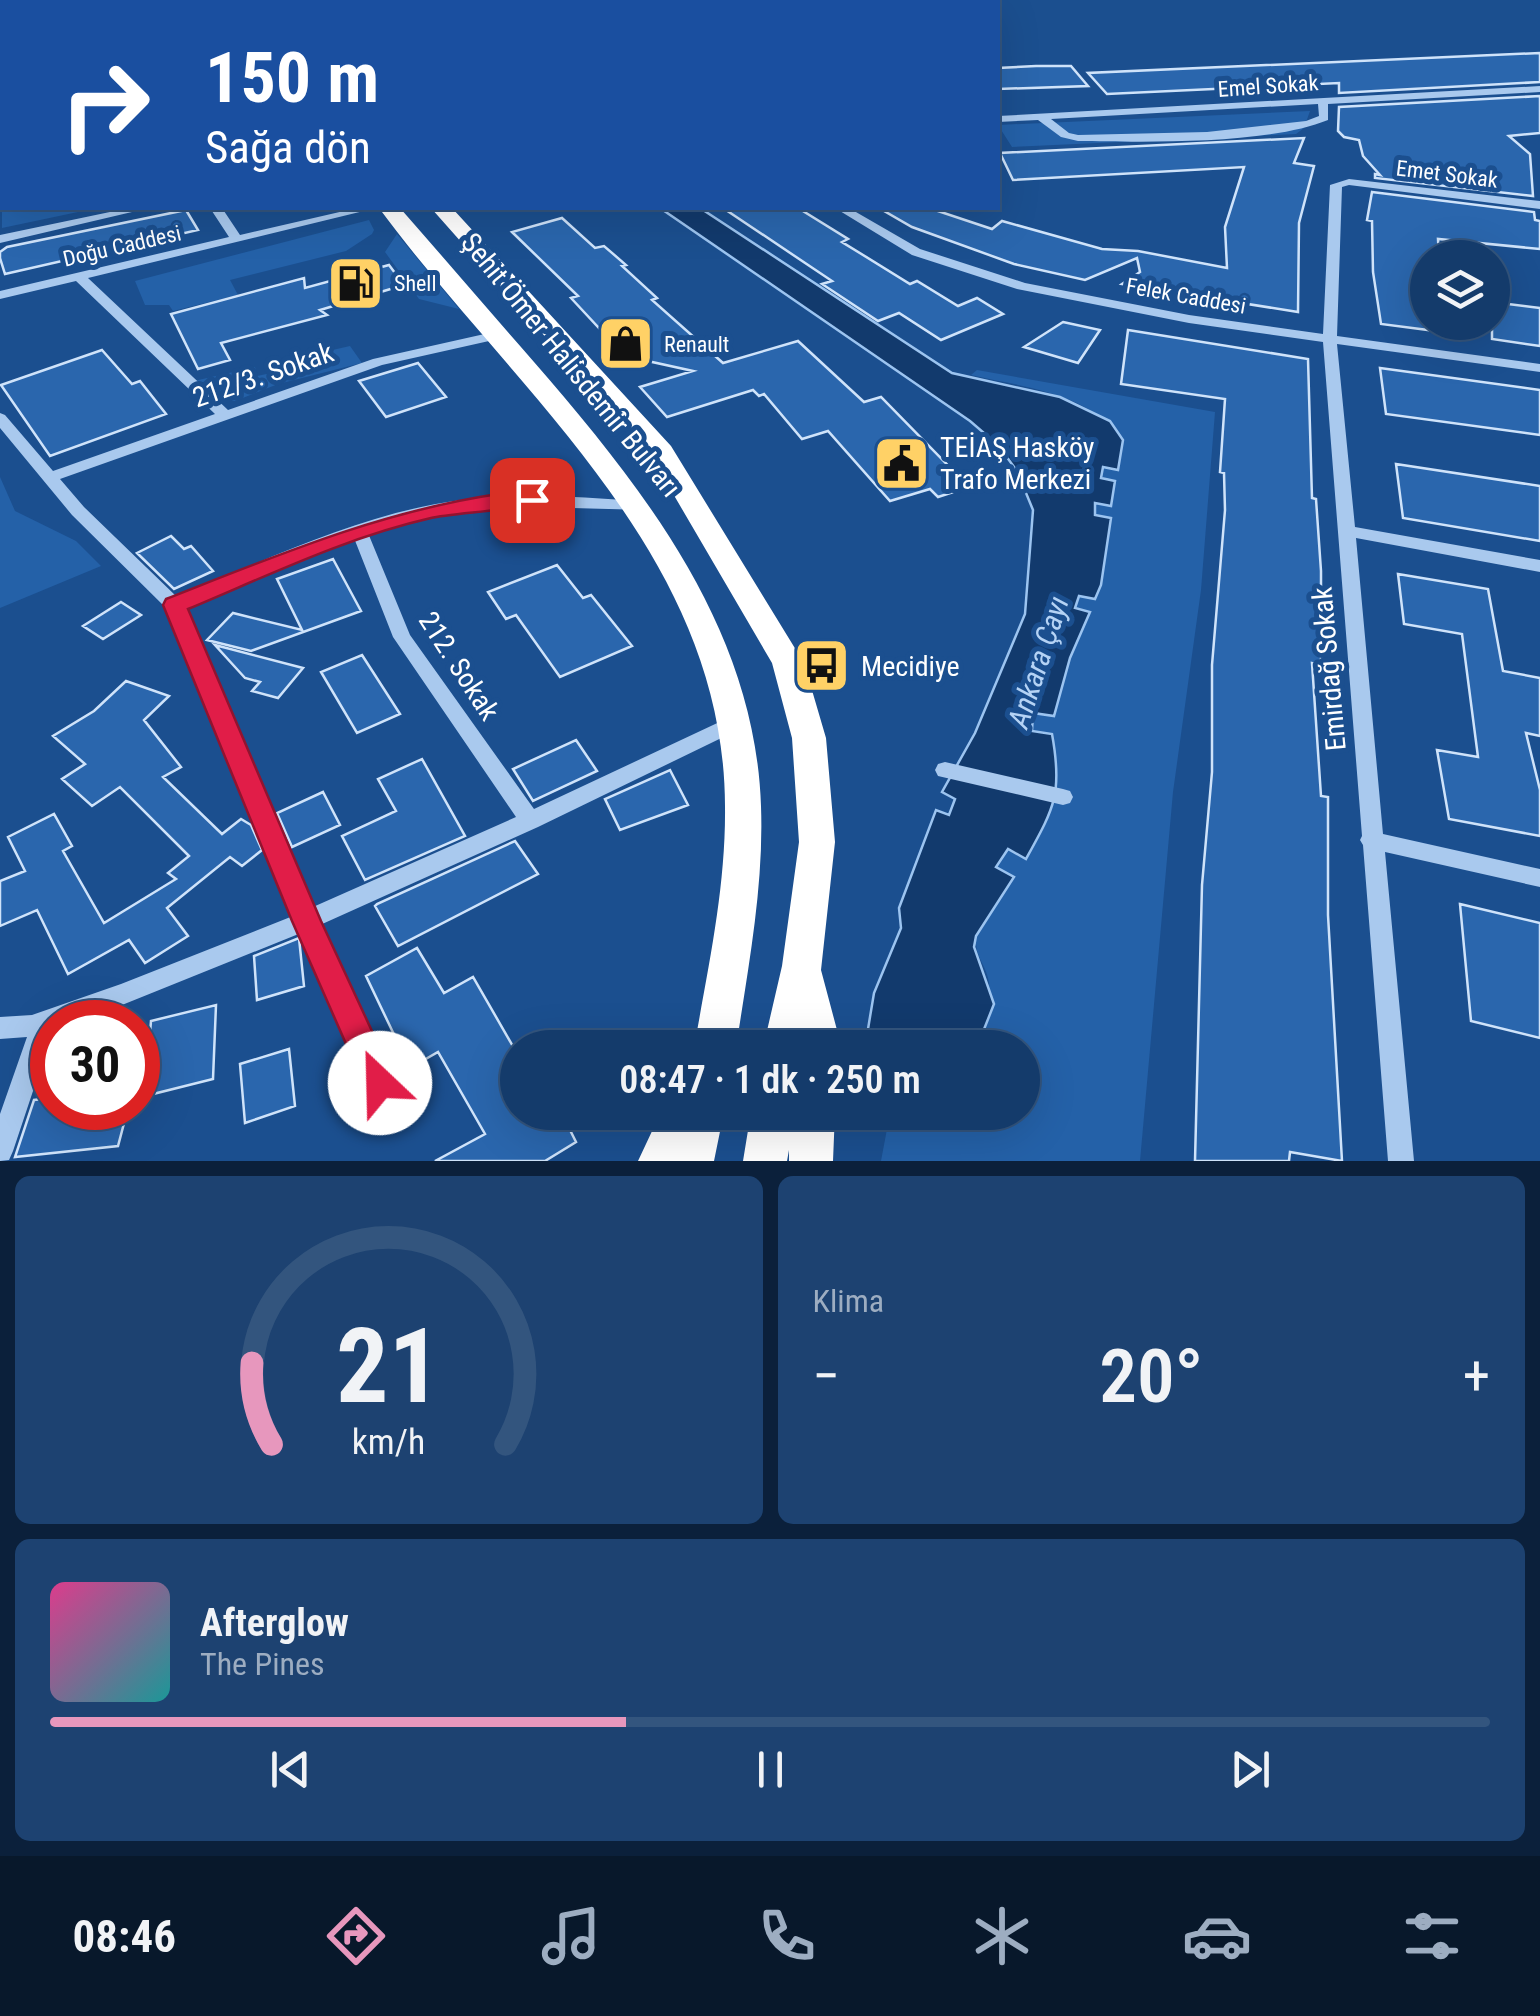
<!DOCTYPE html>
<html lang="tr">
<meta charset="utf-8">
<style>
:root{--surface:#143b6b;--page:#1d4271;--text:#f1f3f6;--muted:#9dadc1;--line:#33557e;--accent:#e797bd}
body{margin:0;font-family:"Roboto Condensed",sans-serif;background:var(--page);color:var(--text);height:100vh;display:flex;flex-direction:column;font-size:38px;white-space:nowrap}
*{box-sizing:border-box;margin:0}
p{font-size:32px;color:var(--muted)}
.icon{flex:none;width:55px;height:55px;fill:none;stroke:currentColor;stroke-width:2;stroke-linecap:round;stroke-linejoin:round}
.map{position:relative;height:1161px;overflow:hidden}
.details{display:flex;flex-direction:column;gap:15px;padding:15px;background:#0b203b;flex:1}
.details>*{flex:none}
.top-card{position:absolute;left:0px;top:0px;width:1000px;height:210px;box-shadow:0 10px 40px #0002,0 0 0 2px var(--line);background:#1a4fa0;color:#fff;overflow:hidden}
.buttons{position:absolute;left:1410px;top:240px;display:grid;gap:20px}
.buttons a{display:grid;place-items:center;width:100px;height:100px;border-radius:50%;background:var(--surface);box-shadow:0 10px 40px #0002,0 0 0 2px var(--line);font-size:50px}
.speed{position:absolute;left:30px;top:1000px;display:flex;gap:20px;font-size:50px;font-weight:700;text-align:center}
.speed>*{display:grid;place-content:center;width:130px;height:130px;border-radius:50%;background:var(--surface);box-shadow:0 10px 40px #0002,0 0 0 2px var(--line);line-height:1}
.speed .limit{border:15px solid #d22;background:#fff;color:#111}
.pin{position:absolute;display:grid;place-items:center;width:85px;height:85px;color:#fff;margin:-42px;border-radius:20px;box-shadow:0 5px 15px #0006}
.me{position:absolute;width:110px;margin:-55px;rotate:336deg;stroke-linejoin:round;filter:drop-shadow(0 0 8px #0008)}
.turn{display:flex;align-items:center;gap:35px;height:210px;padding:0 40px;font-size:45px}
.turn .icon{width:130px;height:130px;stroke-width:2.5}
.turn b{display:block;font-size:70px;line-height:85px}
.big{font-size:75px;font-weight:600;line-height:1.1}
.details .tile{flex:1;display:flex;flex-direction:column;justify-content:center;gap:15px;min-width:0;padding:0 35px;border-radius:15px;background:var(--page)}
.details .dial{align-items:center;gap:0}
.dial svg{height:260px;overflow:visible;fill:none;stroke:var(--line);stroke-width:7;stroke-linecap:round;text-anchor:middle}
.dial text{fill:var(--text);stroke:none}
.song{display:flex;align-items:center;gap:30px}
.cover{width:120px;height:120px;border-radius:15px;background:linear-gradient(135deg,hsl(330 70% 55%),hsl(180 70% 35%))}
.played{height:10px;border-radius:5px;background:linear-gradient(90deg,var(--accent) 40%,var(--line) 40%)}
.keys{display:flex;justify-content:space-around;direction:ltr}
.heat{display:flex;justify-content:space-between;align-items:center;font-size:55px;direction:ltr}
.details .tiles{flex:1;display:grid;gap:15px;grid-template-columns:1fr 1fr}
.tile:last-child{grid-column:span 2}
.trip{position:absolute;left:500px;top:1030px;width:540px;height:100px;border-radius:50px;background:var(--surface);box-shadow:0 10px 40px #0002,0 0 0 2px var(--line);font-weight:600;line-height:100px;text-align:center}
.menu{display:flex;height:160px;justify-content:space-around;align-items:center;background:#08182b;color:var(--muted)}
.menu .icon{width:70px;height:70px}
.menu .current{color:var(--accent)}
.menu b{font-size:45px;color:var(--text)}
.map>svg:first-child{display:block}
</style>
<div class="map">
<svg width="1540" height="1161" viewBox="0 0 1540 1161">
<rect width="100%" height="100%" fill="#1b4f8f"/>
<path fill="#2461a8" d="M1310,111L1304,128L1296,134L1012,147L998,125Z
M2,131V208H97L2,228Z
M369,220L374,230L372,234L346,251L230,280L238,295L173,311L169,305H145L135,281Z
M397,234L459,309L419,299L385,252Z
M350,346L362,363L278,384L235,401L218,400L203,382L194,381L255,367L257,376L281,371L280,362Z
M977,370L1215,412L1201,590L1173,792L1140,1161H881L890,1113L1022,1112V1048L977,1047C987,1030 991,1003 989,983C987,965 972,954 977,936L1013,878L996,868L1007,848L1026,858L1033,713L1054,716L1070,658L1090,613L1075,608L1079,595L1095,599L1111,518L1095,515V502L1111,505L1101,478L1103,467L1118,470L1123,440C1091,393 1023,387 971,375Z
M0,477L15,511L76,541L101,566L0,608Z"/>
<path fill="#123a6d" stroke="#9cc4f0" stroke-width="2.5" d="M660,208H700L952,373L1060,397L1110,421L1123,440L1118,470L1103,467L1101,478L1115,481L1111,506L1095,503V515L1111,518L1101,585L1095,599L1079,596L1075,608L1090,612L1070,658L1054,716L1033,713L1032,731L1052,734C1063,794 1054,808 1026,859L1008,849L996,867L1014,877L976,936L974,947L994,1004L977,1047H865L874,993L901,928L899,908L936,810L949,815L955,799L942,792L975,733L1025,614L1033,510L1017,471L998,445L970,421Z"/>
<path fill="#2a66ad" stroke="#cfe3fa" stroke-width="2.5" d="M1540,53V82L1339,93V83L1107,94L1088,73Z
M1036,66H1071L1088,86L998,89V68Z
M1540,96V133L1509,136L1530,154L1533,196L1375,178V174L1380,175L1363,156L1359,140L1344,137L1338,131L1339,107Z
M1304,138L1294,163L1314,166L1299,223L1298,312L1122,284L1140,272L1137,258L1085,280L1014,264L912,227L879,208H929L992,229L1002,221L1102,249L1138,251L1227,268L1225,227L1244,167L1013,180L1000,153Z
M1372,192L1534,212L1535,220L1540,221V249L1438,239L1439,258H1428V330L1381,324L1373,272L1372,221L1367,220Z
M723,208H798L848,239L842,242L910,284L917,281L958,306L977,298L1003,314L941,340L899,313L878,321L822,284L832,281Z
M186,210L198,230L5,274L0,258V252L7,247Z
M562,218L595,248L604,246L626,265L622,266L657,298L652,300L723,363L798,341L864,402L881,397L969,487L938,497L930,489L890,501L828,431L802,439L764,394L759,396L753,390L667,417L640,387L693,371L625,356L571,298L578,296L512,232Z
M389,265L404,285L320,310L327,315L221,343L230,360L198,369L171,314L304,278L305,288Z
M1492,302L1540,308V346L1492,339Z
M1063,322L1100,330L1078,363L1024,347Z
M1128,330L1308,359L1312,498L1316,499L1321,571V665L1312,663L1321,796L1328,797V915L1342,1161L1290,1152L1289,1161H1195L1202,885L1212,772V665L1225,510L1224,473L1220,472L1225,399L1121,384Z
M102,350L132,384L140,381L166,414L50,456L1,385Z
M418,363L446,397L386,417L359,381Z
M1380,368L1540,390V435L1386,414Z
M1396,464L1540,486V541L1403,518Z
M171,536L184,549L191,546L213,571L174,589L137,553Z
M333,559L361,611L251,651L207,640L233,613L302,630L277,579Z
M557,565L583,598L591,595L632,646L560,677L516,615L506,619L488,592Z
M1398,574L1488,589L1503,671L1540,678V736L1526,733L1540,790V836L1449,819L1437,750L1478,757L1462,634L1404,624Z
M121,602L141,615L103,639L83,626Z
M215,645L303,668L278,698L252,691L260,682L245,678Z
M362,655L400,714L357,733L321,672Z
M126,681L169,696L144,720L181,767L163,777L222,834L241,819L251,825L262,850L242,866L230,857L167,908L188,936L145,963L129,940L68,974L37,910L0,926V881L25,871L8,837L54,814L72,846L63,851L104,923L176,879L168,873L189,856L120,787L92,806L62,779L85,764L53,736L94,711Z
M576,740L597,771L533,801L513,769Z
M422,759L465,836L365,880L342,836L396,811L378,779Z
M670,770L688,805L620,830L605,799Z
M323,792L340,825L292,847L277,813Z
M515,841L538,874L398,946L375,906L377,904Z
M1460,904L1540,923V1038L1471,1021Z
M299,938L304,986L257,1000L254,956Z
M417,948L444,993L473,977L518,1055V1112H561L576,1142L545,1161H435L485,1134L438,1052L410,1068L366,976Z
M216,1005L213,1079L145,1096L151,1021Z
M289,1049L295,1106L245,1123L240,1064Z
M52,1098V1108H128L118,1146L15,1157L34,1100Z"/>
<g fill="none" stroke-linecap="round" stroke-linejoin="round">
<path fill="#a9c9ee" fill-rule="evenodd" d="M113,0H158L155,2H112Z
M560,0H568L569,2H561Z
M677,0H685L686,2H678Z
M0,6H2V12H0Z
M1540,86V92L1328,104V120C1266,145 1147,142 1078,141L1061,137L1038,120L998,122V116ZM1318,104L1319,116L1306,121L1207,132L1078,135L1069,133L1051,119Z
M0,123H2V129H0Z
M1349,179L1540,201V209L1349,185L1342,187L1337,336L1540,364V372L1337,344L1355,527L1540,560V572L1356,538L1383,834L1540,869V887L1385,852L1414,1161H1388L1363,845L1360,840L1362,836L1323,342L1189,323L1017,289L912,255L835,208H849L920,249L1025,283L1189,315L1323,334L1330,185Z
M129,208H149L0,243V235Z
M210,208H222L240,235L357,208H376L88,278L228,410L373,359L498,331L505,335L498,339L382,365L60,479L84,507L177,597C268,559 362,513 461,500C521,492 580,497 639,501L647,506L645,510L501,506L418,518L368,533L410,635L534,809L728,718H742L745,723L742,728L538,827L320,925L393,1083L389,1091L380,1095L371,1091L301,933L122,1005L73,1022H52V1034L13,1151L9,1160L0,1161V1114L27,1037L0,1039V1017L32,1015L121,984L293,916L166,608L72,515L0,428V413L5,415L53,471L215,414L76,281L0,299V291L229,237ZM354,538L393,637L516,817L313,907L184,608Z
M945,762L1063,789L1070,791L1073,797L1070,803L1063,805L938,776L935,770L938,764Z"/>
<path fill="#fff" fill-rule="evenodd" d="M212,0H228L230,2H214Z
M249,0H265L267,2H251Z
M379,208H400C445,259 489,311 534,362C645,490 755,629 761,806C764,887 748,968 736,1048H694C708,968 726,888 725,806C724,553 516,394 379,208Z
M431,208H452L671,446L804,663L826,738L835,842L821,970L837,1030L836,1048H763L782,966L799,842L792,738L772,663L651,456Z
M661,1112H724L714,1161H638Z
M751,1112H835L833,1161H789V1150L787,1161H743Z"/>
</g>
<path fill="#e11d48" stroke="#92132f" stroke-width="2.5" d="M498,494H532L543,500C534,509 452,513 431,518C347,537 267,576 188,609L321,921L396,1083L391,1094L380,1099L368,1094L292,921L163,605L166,599C278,555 379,512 498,494Z"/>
<defs>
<symbol id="fuel-square" viewBox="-11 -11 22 22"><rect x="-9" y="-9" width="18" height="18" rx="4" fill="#ffd166" stroke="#1b4f8f"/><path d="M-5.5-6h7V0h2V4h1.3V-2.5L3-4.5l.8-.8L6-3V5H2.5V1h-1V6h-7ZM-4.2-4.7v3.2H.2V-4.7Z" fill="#111"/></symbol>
<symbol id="shop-square" viewBox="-11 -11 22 22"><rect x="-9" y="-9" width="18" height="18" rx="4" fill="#ffd166" stroke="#1b4f8f"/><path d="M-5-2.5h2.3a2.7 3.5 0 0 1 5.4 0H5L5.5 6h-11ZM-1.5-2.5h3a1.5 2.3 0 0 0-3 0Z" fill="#111"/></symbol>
<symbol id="civic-square" viewBox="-11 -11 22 22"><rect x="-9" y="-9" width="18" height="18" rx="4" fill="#ffd166" stroke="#1b4f8f"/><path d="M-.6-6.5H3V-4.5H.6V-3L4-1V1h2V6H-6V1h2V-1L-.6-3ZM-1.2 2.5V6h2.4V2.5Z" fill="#111"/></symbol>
<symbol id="bus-square" viewBox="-11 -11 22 22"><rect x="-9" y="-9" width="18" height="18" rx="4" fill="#ffd166" stroke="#1b4f8f"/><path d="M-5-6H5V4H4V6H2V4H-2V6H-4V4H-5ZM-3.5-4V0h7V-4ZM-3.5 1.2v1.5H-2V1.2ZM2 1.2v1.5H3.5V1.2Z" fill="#111"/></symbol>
</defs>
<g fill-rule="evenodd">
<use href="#fuel-square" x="324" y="252" width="63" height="63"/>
<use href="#shop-square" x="594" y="312" width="63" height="63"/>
<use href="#civic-square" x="870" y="432" width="63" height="63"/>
<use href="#bus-square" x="790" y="634" width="63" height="63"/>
</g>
<g text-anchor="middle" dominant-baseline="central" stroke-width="10" stroke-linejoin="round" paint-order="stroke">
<g font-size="22" fill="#fff" stroke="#1b4f8f">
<text transform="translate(1268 86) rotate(-4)">Emel Sokak</text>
<text transform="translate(1447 174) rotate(7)">Emet Sokak</text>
<text transform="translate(122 246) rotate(-13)">Doğu Caddesi</text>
<text transform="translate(1186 296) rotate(10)">Felek Caddesi</text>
</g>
<g font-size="22" fill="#fff" stroke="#1b4f8f" text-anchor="start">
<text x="394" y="283">Shell</text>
<text x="664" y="344">Renault</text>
</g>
<g font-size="28" fill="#fff" stroke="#1b4f8f">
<text transform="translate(571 365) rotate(51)">Şehit Ömer Halisdemir Bulvarı</text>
<text transform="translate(263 375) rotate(-19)">212/3. Sokak</text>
<text transform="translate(459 666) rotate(57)">212. Sokak</text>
<text transform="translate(1329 669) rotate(-95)">Emirdağ Sokak</text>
</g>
<g font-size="28" fill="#fff" stroke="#1b4f8f" text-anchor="start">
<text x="940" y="447">TEİAŞ Hasköy<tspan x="940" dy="32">Trafo Merkezi</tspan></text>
<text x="861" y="666">Mecidiye</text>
</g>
<g font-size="30" font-style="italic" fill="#b5d3f5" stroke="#1b4f8f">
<text transform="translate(1038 662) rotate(-72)">Ankara Çayı</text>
</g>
</g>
</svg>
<div class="buttons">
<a><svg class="icon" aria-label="layers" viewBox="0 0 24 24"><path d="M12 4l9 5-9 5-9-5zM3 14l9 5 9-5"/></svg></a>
</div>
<div class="speed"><div class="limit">30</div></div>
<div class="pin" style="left:532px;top:500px;background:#d93025"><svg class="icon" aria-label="arrive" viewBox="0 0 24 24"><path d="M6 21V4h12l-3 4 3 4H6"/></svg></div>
<svg class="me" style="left:380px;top:1083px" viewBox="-20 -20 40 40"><circle r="19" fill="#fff"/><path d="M0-13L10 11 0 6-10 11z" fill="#e11d48"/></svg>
<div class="trip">08:47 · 1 dk · 250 m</div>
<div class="top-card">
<div class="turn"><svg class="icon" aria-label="right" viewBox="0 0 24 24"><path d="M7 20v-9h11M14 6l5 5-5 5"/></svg><div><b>150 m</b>Sağa dön</div></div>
</div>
</div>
<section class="details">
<div class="tiles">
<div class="tile dial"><svg viewBox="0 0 100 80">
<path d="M14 69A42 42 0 1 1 86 69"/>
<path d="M14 69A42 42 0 0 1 8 44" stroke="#e797bd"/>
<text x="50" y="56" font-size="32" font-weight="700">21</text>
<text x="50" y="72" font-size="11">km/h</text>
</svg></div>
<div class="tile"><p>Klima</p>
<div class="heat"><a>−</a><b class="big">20°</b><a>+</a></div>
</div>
<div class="tile">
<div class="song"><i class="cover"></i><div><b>Afterglow</b><p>The Pines</p></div></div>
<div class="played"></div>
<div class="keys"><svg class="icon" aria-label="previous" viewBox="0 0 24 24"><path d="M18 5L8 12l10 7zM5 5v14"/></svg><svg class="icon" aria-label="pause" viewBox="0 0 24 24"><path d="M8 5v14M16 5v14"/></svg><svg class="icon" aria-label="next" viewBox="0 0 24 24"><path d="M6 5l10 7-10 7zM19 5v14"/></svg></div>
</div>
</div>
</section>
<nav class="menu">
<b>08:46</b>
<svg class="icon current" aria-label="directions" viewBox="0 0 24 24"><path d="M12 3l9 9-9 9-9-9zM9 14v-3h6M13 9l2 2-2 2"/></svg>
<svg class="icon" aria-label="music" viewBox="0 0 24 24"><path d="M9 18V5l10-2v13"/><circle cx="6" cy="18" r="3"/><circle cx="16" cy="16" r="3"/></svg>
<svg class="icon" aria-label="phone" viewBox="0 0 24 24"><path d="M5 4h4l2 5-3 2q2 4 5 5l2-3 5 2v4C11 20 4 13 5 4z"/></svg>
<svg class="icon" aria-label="climate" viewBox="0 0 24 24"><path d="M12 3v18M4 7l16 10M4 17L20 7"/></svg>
<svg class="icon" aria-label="car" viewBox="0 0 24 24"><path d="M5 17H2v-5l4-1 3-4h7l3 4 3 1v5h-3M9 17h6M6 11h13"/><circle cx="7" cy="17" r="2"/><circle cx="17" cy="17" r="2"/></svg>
<svg class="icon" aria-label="filters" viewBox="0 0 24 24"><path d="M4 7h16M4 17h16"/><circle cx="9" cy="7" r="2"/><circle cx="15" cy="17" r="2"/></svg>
</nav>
